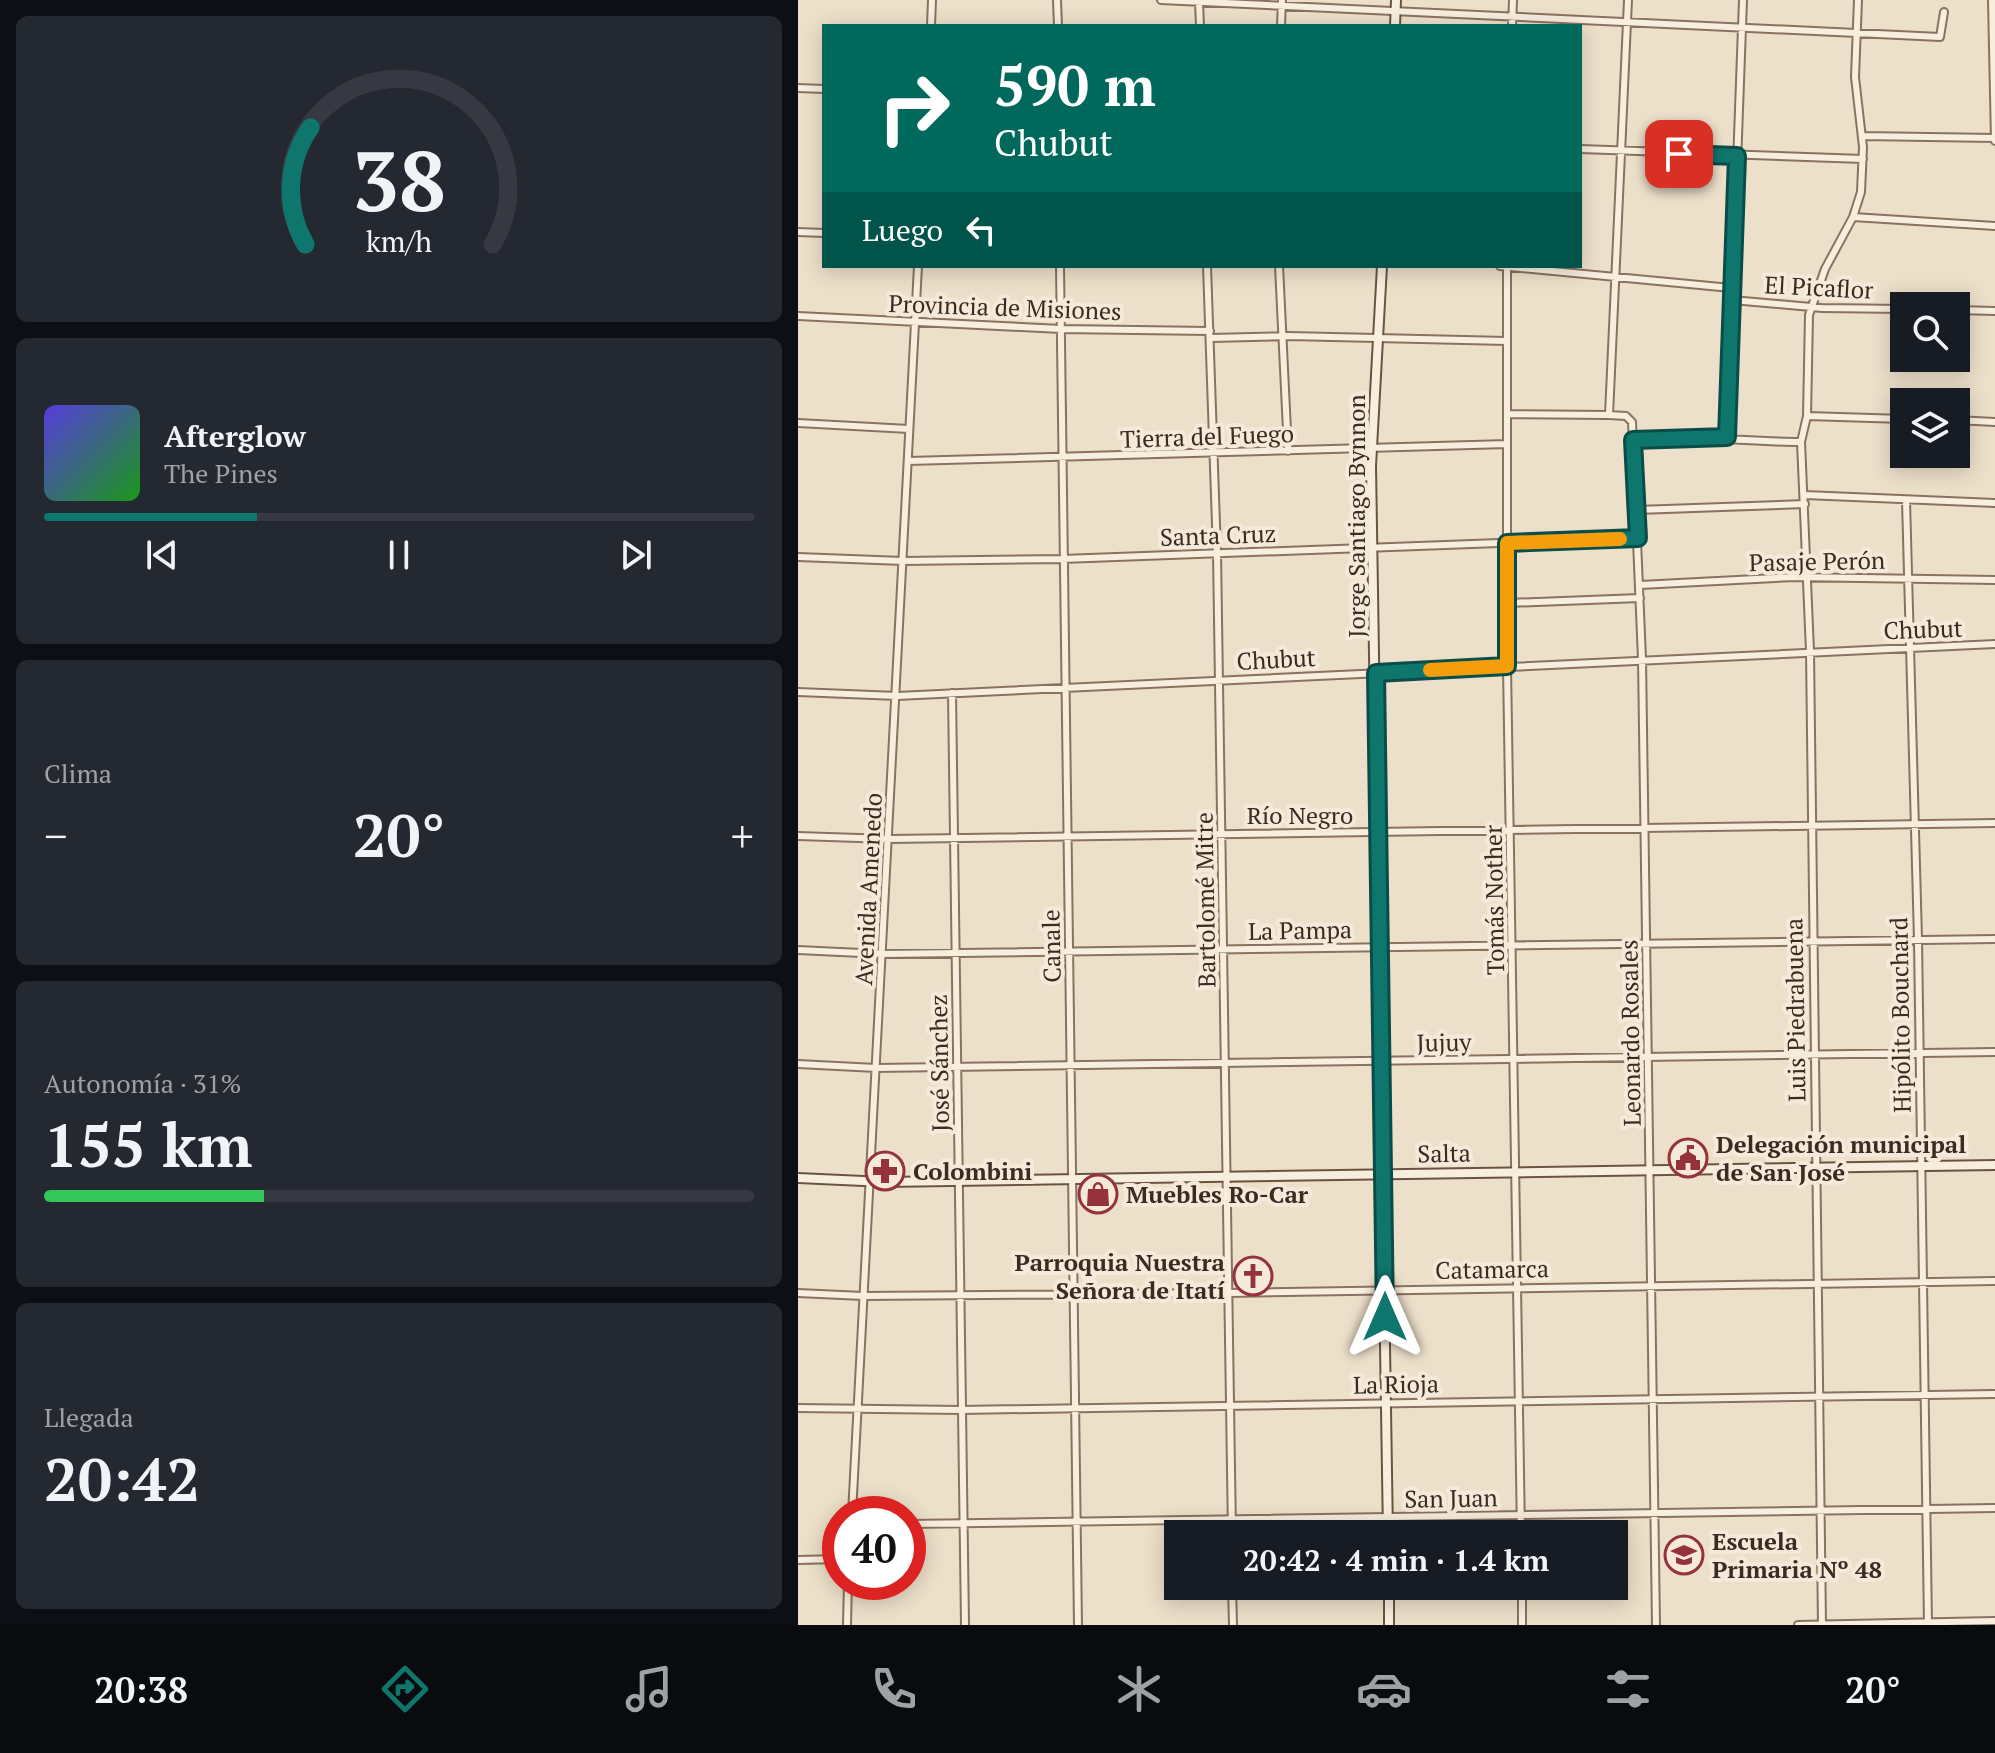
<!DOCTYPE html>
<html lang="es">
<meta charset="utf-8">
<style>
:root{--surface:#171b24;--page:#242831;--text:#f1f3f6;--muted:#9ea1a6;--line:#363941;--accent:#0f766e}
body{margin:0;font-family:"PT Serif",serif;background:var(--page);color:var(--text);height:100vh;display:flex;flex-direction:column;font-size:30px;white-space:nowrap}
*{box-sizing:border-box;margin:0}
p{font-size:26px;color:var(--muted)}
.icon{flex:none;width:44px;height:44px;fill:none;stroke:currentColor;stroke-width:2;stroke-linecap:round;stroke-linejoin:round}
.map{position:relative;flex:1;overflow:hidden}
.side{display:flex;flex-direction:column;gap:16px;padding:16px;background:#0d0f14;width:798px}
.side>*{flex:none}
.top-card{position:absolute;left:24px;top:24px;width:760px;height:244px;border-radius:0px;box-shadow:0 4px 20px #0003;background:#00695c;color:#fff;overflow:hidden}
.fabs{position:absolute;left:1092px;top:292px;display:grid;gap:16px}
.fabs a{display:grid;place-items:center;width:80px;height:80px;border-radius:0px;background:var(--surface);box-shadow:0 4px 20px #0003;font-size:40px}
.speed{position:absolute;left:24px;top:1496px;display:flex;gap:16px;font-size:40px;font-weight:700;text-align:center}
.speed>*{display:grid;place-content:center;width:104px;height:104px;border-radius:50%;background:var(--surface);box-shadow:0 4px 20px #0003;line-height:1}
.speed .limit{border:12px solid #d22;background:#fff;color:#111}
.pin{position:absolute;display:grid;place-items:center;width:68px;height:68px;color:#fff;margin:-34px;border-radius:16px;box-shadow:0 4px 12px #0006}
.me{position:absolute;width:88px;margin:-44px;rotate:0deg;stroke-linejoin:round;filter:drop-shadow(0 0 6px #0008)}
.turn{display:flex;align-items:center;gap:28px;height:168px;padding:0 40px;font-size:36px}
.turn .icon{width:104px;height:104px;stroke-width:2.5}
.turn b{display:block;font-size:56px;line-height:68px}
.then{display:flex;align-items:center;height:76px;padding:0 40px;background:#0003;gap:16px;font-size:30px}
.big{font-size:60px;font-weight:600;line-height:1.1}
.side .tile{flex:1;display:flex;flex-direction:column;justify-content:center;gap:12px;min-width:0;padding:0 28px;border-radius:12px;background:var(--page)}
.side .dial{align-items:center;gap:0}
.dial svg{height:208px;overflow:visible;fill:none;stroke:var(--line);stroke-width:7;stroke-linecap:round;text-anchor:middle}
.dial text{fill:var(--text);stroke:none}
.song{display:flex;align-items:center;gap:24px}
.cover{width:96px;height:96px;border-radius:12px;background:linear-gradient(135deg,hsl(250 70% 55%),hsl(120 70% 35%))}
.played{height:8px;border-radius:4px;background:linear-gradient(90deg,var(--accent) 30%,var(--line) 30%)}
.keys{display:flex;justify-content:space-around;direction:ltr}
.heat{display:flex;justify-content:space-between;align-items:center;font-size:44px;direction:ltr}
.charge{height:12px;border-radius:6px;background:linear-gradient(90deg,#34c759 31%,var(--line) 0)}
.trip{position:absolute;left:366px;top:1520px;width:464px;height:80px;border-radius:0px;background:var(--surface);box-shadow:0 4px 20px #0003;font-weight:600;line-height:80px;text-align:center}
.tabs{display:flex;height:128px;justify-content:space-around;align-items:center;background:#090b0e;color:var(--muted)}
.tabs .icon{width:56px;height:56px}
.tabs .active{color:var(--accent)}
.tabs b{font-size:36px;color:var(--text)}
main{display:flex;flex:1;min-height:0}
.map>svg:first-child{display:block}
</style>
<main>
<section class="side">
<div class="tile dial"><svg viewBox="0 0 100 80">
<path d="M14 69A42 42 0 1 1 86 69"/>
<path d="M14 69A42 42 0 0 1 16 24" stroke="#0f766e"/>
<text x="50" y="56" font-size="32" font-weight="700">38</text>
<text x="50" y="72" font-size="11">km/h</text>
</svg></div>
<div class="tile">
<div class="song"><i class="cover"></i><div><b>Afterglow</b><p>The Pines</p></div></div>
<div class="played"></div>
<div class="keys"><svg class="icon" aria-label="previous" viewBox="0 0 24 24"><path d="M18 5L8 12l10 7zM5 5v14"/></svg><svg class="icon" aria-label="pause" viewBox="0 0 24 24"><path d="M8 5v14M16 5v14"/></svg><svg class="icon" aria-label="next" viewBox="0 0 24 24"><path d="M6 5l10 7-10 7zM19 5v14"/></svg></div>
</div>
<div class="tile"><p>Clima</p>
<div class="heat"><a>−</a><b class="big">20°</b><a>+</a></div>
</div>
<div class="tile"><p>Autonomía · 31%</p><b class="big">155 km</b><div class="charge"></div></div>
<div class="tile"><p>Llegada</p><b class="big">20:42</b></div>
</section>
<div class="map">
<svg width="1197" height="1625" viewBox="0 0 1197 1625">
<rect width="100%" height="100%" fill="#ede0ca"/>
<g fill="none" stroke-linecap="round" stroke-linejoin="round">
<defs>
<path id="street" d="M259,0L260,26
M363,0L1142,37L1146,12
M1194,0L1197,141
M401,2L402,26
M133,26L134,0
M483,26L484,0
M714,26L715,0
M0,88L26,89
M1064,136L1197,138
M782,149L1065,159
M1055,217L1197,226
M0,232L26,233
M262,266L280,1625
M409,266L419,553L434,1534
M481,266L490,451
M702,266L933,288
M709,266V666L723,1534
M934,300L1024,308L1106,309
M1158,310L1197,311
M0,316L263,329L412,331
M413,338L491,336L709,341
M710,414L811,415L828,416L834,422L844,659L858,1625
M811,415L830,0
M1009,416L1106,419
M1158,420L1197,422
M0,423L111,429
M929,437L945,0
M835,440C892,434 946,442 1003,442
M110,461L709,444
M1007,495L1197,503
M1108,500L1120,939L1130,1625
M839,510L1007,504
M0,557L105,561L264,559L840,538
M842,585L996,577L1197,580
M710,603L842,598
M0,692L99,696L1197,644
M154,693L167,1625
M0,836L91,839L1197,823
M0,950L84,954L1197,939
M0,1064L78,1068L1197,1052
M0,1293L65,1296L430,1293L1197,1281
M0,1408L163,1410L1197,1394
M54,1514L120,266
M110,1524L1197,1508
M0,1560L42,1559
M434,1586L435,1625
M724,1586V1625
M49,1625L50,1582
M1000,1625L1197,1621
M1024,1625L1012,651L1003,442L1009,416L1011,315L1027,269L1055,217L1063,192L1065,147L1057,77L1060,0"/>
<path id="secondary" d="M597,26L598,0
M584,266L573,466L590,1534
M0,1178L87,1182L1197,1165
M591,1586V1625"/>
</defs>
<use href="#street" stroke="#89725f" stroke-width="10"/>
<use href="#secondary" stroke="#6b5342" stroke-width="12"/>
<use href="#street" stroke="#f8eede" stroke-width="6"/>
<use href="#secondary" stroke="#f8eede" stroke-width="8"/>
</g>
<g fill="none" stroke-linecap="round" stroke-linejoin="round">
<defs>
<path id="route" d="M587,1317L578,673L709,666V543L840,538L835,440L929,437L939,156L881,154"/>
</defs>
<use href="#route" stroke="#0a4d48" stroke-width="20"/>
<use href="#route" stroke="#0f766e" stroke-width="14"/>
<path stroke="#f59e0b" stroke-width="14" d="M632,670L709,666V543L822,539"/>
</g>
<defs>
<symbol id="civic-ring" viewBox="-11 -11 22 22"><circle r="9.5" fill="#f5eada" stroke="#95323c" stroke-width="1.5"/><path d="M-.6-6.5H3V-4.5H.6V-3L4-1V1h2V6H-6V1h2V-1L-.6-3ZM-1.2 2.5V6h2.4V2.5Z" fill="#95323c"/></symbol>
<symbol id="pharmacy-ring" viewBox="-11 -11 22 22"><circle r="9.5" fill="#f5eada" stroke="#95323c" stroke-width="1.5"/><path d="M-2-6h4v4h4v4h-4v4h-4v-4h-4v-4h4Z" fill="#95323c"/></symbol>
<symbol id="shop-ring" viewBox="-11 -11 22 22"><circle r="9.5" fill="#f5eada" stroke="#95323c" stroke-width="1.5"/><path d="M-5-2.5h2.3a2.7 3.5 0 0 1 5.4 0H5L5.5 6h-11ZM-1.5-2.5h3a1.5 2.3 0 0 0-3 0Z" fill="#95323c"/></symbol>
<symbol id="church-ring" viewBox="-11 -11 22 22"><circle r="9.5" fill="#f5eada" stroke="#95323c" stroke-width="1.5"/><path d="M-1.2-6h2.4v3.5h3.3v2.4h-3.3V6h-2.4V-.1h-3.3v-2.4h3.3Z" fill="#95323c"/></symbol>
<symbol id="school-ring" viewBox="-11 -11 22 22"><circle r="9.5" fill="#f5eada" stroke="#95323c" stroke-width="1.5"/><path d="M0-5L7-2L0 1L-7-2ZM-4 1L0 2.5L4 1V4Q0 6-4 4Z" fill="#95323c"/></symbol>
</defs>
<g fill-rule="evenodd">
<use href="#civic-ring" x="868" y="1136" width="44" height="44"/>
<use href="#pharmacy-ring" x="65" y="1149" width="44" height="44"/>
<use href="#shop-ring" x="278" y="1172" width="44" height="44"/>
<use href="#church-ring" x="433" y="1254" width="44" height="44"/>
<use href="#school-ring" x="864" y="1533" width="44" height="44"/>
</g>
<g text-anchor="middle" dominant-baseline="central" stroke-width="8" stroke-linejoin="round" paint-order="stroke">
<g font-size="24" fill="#3a2c22" stroke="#f5eada">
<text transform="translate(1021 287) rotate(3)">El Picaflor</text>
<text transform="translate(207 307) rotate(2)">Provincia de Misiones</text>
<text transform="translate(409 436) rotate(-2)">Tierra del Fuego</text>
<text transform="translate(558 516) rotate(-90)">Jorge Santiago Bynnon</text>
<text transform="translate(420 535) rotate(-2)">Santa Cruz</text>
<text transform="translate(1019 561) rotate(-1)">Pasaje Perón</text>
<text transform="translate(1125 629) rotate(-2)">Chubut</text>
<text transform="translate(478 659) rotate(-3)">Chubut</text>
<text x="502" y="815">Río Negro</text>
<text transform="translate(70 889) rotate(-87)">Avenida Amenedo</text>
<text transform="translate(407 900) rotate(-91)">Bartolomé Mitre</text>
<text transform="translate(696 900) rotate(-91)">Tomás Nother</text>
<text transform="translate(502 930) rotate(-1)">La Pampa</text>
<text transform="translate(253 946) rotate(-91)">Canale</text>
<text transform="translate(997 1010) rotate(-91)">Luis Piedrabuena</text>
<text transform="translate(1102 1015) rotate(-91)">Hipólito Bouchard</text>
<text transform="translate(832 1033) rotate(-91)">Leonardo Rosales</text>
<text transform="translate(646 1042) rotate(-1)">Jujuy</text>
<text transform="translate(141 1063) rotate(-91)">José Sánchez</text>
<text transform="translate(646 1153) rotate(-1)">Salta</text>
<text transform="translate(694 1269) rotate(-1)">Catamarca</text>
<text transform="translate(598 1384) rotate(-1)">La Rioja</text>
<text transform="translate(653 1498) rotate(-1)">San Juan</text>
</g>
<g font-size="24" font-weight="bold" fill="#3a2c22" stroke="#f5eada" text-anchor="start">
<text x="918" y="1144">Delegación municipal<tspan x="918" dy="28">de San José</tspan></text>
<text x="115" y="1171">Colombini</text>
<text x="328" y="1194">Muebles Ro-Car</text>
<text x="427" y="1262" text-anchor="end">Parroquia Nuestra<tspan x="427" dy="28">Señora de Itatí</tspan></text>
<text x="914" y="1541">Escuela<tspan x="914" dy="28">Primaria Nº 48</tspan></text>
</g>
</g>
</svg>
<div class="fabs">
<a><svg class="icon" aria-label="search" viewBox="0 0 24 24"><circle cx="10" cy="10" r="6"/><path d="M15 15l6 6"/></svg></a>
<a><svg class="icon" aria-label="layers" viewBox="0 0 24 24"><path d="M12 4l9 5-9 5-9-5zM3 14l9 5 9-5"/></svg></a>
</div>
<div class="speed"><div class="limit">40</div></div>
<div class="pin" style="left:881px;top:154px;background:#d93025"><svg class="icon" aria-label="arrive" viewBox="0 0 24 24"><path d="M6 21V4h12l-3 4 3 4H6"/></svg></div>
<svg class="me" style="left:587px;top:1317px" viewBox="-20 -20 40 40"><path d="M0-17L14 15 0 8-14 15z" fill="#0f766e" stroke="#fff" stroke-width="4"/></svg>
<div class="trip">20:42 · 4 min · 1.4 km</div>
<div class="top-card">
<div class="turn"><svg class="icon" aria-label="right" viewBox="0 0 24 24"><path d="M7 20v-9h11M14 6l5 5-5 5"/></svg><div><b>590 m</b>Chubut</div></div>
<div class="then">Luego<svg class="icon" aria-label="left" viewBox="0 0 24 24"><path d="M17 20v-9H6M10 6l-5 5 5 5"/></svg></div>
</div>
</div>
</main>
<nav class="tabs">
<b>20:38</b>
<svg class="icon active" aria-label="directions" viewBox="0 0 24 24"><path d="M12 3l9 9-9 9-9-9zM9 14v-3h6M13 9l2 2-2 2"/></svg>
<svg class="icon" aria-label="music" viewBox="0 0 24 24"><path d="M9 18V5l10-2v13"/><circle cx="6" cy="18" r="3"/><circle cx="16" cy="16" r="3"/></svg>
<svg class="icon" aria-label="phone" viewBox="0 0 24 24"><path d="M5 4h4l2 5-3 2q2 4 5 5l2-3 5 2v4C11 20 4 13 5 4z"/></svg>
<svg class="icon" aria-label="climate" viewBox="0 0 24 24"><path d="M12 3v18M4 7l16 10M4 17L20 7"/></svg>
<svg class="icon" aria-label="car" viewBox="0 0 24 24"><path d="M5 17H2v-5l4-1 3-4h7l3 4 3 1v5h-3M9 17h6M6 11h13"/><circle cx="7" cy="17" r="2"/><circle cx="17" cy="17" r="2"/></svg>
<svg class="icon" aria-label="filters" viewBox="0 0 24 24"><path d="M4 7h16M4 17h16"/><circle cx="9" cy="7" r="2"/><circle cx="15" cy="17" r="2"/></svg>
<b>20°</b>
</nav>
